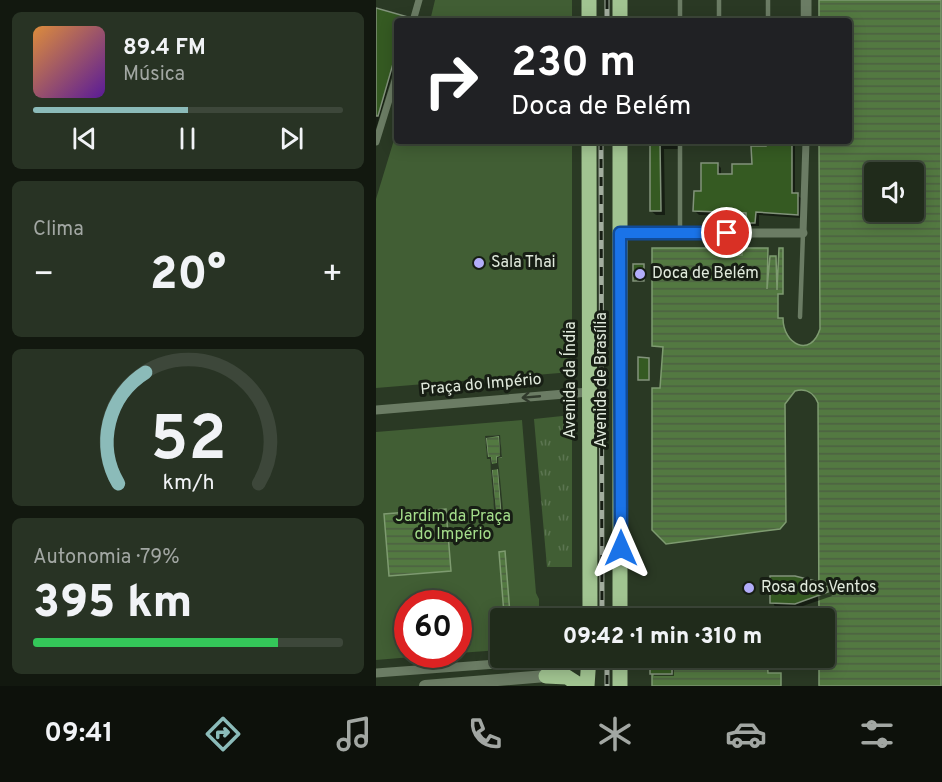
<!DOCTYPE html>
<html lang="pt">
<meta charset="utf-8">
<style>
:root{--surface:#202b1b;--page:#283324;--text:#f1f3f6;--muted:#a2a7a3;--line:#3d473a;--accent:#8bbbb9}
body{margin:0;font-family:Overpass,sans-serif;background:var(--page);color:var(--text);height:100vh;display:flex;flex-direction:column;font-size:22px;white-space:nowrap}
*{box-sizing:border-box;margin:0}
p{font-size:20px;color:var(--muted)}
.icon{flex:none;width:33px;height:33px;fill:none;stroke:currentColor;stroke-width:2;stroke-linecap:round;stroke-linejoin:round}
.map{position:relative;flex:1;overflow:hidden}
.drawer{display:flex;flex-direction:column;gap:12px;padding:12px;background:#12180f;width:376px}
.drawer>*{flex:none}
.hud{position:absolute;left:18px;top:18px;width:458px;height:126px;border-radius:6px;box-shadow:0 3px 15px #0003,0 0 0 2px var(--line);background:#202124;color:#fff;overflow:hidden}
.buttons{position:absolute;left:488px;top:162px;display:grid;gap:12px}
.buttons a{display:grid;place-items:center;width:60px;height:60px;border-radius:6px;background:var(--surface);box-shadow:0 3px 15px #0003,0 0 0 2px var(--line);font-size:30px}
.speed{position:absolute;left:18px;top:590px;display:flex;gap:12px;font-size:30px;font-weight:700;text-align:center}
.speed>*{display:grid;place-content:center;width:78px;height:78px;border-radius:50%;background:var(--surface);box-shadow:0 3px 15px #0003,0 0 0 2px var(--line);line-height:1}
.speed .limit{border:9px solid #d22;background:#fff;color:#111}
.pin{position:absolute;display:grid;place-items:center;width:51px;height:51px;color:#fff;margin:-26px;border:3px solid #fff;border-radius:50%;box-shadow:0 2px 6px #0007}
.me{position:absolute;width:66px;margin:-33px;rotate:0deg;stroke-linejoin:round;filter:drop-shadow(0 0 4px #0008)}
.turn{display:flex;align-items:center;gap:21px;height:126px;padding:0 18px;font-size:27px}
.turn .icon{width:78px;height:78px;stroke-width:2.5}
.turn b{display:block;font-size:42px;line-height:51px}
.big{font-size:45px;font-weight:800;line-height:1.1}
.drawer .widget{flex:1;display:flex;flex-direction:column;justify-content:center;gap:9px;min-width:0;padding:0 21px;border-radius:9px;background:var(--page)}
.drawer .dial{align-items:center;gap:0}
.dial svg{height:156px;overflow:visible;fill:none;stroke:var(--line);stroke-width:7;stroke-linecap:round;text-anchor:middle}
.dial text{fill:var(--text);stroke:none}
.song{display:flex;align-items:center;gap:18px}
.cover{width:72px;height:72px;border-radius:9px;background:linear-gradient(135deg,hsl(30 70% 55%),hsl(270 70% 35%))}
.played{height:6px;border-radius:3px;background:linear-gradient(90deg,var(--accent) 50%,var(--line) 50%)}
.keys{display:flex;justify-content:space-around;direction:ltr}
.heat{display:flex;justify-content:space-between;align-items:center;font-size:33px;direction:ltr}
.charge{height:9px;border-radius:4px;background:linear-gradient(90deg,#34c759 79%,var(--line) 0)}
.trip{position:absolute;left:114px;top:608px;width:345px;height:60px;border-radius:6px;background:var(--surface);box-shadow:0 3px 15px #0003,0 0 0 2px var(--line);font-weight:800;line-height:60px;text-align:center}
.dock{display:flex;height:96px;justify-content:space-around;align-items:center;background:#0d110b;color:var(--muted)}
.dock .icon{width:42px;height:42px}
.dock .selected{color:var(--accent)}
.dock b{font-size:27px;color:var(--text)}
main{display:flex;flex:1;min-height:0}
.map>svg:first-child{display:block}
</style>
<main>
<section class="drawer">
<div class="widget">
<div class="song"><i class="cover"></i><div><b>89.4 FM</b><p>Música</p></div></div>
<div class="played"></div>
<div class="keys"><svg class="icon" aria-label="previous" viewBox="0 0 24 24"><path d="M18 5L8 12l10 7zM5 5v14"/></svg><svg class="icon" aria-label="pause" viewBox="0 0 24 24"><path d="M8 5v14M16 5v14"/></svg><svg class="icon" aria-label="next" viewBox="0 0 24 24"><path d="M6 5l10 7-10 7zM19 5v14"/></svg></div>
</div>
<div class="widget"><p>Clima</p>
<div class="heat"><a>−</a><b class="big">20°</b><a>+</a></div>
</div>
<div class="widget dial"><svg viewBox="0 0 100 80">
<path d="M14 69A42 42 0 1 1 86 69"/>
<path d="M14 69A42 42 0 0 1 28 12" stroke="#8bbbb9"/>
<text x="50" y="56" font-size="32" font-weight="700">52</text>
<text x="50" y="72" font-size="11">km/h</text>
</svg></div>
<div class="widget"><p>Autonomia · 79%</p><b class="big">395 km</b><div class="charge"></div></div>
</section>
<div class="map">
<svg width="566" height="686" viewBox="0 0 566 686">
<defs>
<pattern id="grass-tufts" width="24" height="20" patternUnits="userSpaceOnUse" patternTransform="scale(1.5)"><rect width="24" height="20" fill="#415e34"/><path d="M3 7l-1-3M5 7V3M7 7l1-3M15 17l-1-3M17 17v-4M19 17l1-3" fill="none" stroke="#5c7551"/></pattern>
<pattern id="water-rules" width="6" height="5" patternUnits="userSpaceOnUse" patternTransform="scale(1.5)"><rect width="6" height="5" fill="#537941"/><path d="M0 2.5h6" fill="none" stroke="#4c6042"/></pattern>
</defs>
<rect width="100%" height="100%" fill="#2a3924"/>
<path fill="url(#grass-tufts)" d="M196,415V567H171L158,419Z"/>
<path fill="#415e34" d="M59,0H196V21H54Z
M21,130V141H196V372L0,388V199Z
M146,420L160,593L163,599V618H124V650L83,653L82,603H32V654H72L0,660V432Z"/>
<path fill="url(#water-rules)" stroke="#7e9b70" stroke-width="1.5" fill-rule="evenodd" d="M443,0H565V686H443V657H448V618H443L442,403C438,393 430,388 419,391L409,404L410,522L404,529L290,544L276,530V388H284L287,347L276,346V248H359V255H366V248H392L391,289L394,256H400L401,290L403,248H407V294H402V318H407C407,345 435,358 444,329L443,141H472V21H443ZM498,172H537V212H498Z
M123,436L125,457H121L126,520H120L115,458H112L110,437Z
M70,509L75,571L13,576L8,514Z
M129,551L134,614H138V618H125L128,614L123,552Z
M296,657H391L392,673H405V686H276V674H296Z"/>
<path fill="#2a3924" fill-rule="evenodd" d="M124,435L126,457L122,458L128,520L119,521L114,459H111L109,436ZM123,436L124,456L121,457V463L116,464L115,457H112L110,438ZM122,469L126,519L121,520L116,470Z"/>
<path fill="#0007" d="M0,9L33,20L21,21V58L0,129Z
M275,141H302V149H288L289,215H280L275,211Z
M378,141H419V194L425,198V218L383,215V226H375L372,222V216L323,215L319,211L341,164L345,168V176H358L377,165Z
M267,266L269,282H260L258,281Z
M451,588L456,596L424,607H399L392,592Z
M269,657H298V676H278L276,668L269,666Z"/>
<path fill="#355a22" stroke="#82937b" stroke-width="1.5" d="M0,8L32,17L31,21H21V50L2,116H0Z
M274,141H284L285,211H274Z
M390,141H416V193H422V215L380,212L379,223H370V213L317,211L318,191H325V163H342V174H356V164H376L375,146H390Z
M257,264H268V281H257Z
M262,357L273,358V380H262Z
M394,576H419L439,581L452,587V592L419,604L394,603V593H391Z
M267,657H296V674H274V666H267Z"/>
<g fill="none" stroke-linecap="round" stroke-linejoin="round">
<path stroke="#6b7c64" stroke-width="4.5" d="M343,0V21
M392,0V21
M304,21V0
M427,21V0
M304,141V233
M247,233H267
M424,317L427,233"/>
<path stroke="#6b7c64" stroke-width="7" d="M37,21L43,0
M432,21V0
M0,142L21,74
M427,233L430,141"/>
<path stroke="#6b7c64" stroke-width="9" d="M267,233H427
M0,410L213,392
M0,673L176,660"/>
<path stroke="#6b7c64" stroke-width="12" d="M49,686L170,676"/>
<path stroke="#a1c491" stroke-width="15" d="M244,0V21
M213,21V0
M213,141L214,618
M244,141V618
M176,660L208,657
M170,676L191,677L205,686
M211,686L213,657
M244,686V657"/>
<defs>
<path id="rail" d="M231,0V21
M225,141L226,618
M231,657V686"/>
</defs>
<use href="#rail" stroke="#a3ae9f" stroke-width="5"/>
<use href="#rail" stroke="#171e14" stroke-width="3" stroke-dasharray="9" stroke-linecap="butt"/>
</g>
<defs><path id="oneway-shaft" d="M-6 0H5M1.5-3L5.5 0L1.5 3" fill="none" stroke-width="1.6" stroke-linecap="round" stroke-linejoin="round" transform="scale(1.5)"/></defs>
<use stroke="#303a2c" href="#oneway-shaft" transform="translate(155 397) rotate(175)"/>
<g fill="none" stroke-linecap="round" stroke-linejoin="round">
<defs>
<path id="route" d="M245,548L244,233H351"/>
</defs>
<use href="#route" stroke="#114b97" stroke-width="15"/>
<use href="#route" stroke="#1a73e8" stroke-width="10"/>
</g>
<g fill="#b2adf9" stroke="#171e14" stroke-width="2">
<circle cx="103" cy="263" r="6"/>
<circle cx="264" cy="274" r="6"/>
<circle cx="373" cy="588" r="6"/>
</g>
<g text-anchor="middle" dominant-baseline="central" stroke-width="6" stroke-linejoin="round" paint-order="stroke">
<g font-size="16" fill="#e1eadd" stroke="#171e14" text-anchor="start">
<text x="115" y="263">Sala Thai</text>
<text x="276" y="274">Doca de Belém</text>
<text x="385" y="588">Rosa dos Ventos</text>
</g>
<g font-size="16" fill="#e1eadd" stroke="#171e14">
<text transform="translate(195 380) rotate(-90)">Avenida da Índia</text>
<text transform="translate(226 380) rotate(-90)">Avenida de Brasília</text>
<text transform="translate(105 385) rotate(-5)">Praça do Império</text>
</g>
<g font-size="16" fill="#a4dd8b" stroke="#171e14">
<text x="77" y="517">Jardim da Praça<tspan x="77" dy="18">do Império</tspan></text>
</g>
</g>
</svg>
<div class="buttons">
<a><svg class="icon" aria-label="sound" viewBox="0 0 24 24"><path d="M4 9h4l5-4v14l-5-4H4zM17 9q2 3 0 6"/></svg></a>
</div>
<div class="speed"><div class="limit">60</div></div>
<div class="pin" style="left:351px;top:233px;background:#d93025"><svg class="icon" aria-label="arrive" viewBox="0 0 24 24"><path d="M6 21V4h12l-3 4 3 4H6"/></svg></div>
<svg class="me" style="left:245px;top:548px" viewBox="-20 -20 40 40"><path d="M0-17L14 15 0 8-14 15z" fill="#1a73e8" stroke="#fff" stroke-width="4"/></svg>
<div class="trip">09:42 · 1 min · 310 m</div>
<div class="hud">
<div class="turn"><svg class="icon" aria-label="right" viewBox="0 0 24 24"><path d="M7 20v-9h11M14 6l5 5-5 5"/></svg><div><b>230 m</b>Doca de Belém</div></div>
</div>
</div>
</main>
<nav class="dock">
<b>09:41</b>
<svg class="icon selected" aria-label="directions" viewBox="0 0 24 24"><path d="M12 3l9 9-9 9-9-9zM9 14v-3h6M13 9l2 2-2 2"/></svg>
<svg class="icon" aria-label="music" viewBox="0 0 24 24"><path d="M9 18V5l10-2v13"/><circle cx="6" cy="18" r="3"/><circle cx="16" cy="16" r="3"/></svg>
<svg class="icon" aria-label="phone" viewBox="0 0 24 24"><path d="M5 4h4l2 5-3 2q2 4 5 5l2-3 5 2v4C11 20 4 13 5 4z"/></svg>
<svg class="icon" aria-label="climate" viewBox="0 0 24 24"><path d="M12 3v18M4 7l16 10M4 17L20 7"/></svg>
<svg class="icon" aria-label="car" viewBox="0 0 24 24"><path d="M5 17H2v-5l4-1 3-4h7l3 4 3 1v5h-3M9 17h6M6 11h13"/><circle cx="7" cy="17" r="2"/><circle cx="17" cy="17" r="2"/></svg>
<svg class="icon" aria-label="filters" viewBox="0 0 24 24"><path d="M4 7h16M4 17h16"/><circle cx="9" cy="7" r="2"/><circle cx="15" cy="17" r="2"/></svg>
</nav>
